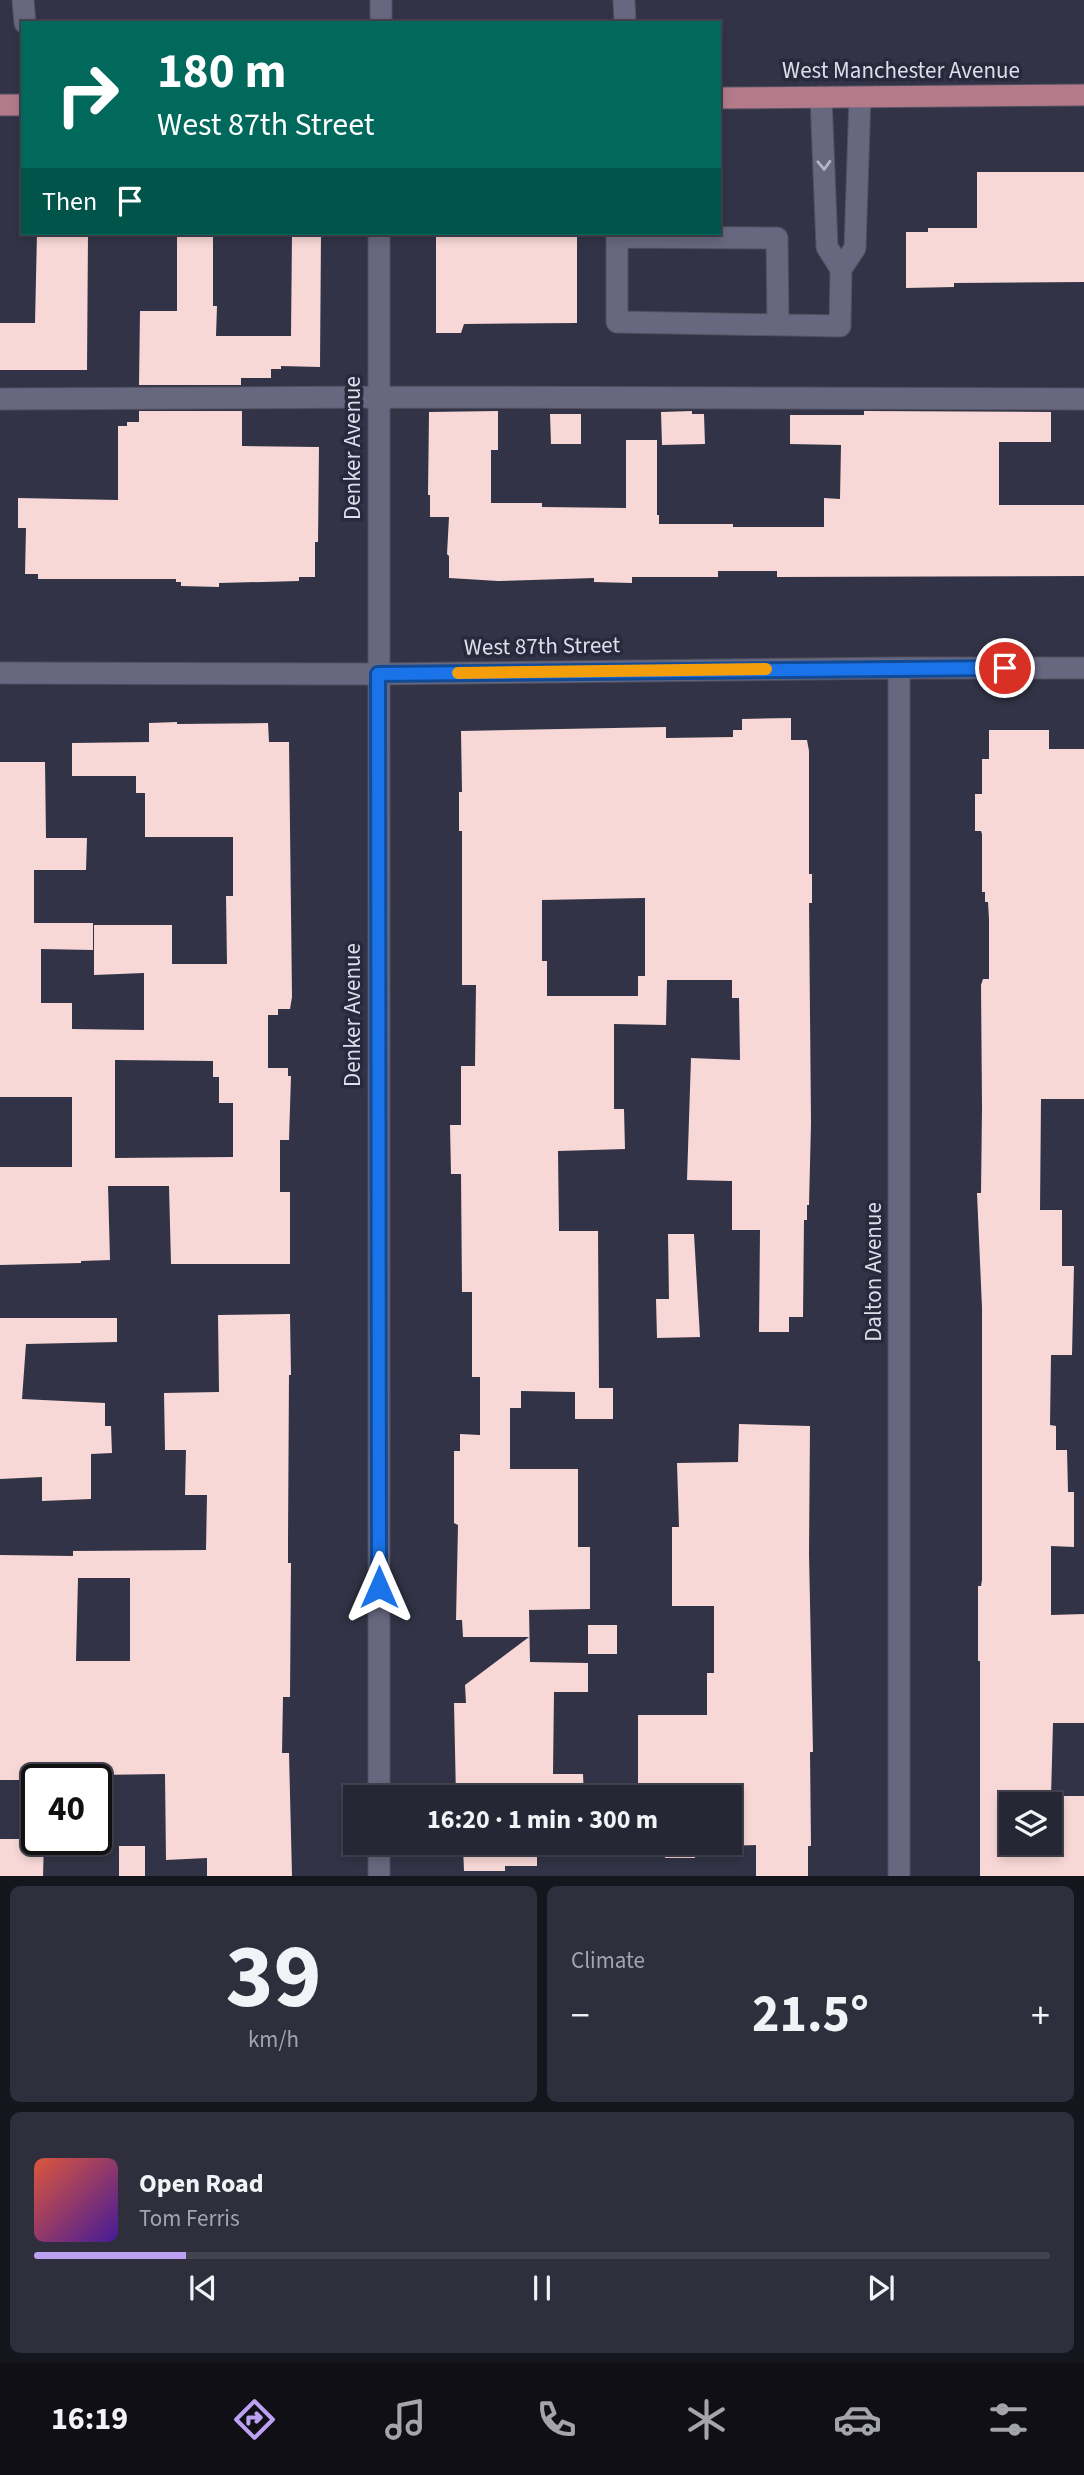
<!DOCTYPE html>
<meta charset="utf-8">
<style>
:root{--surface:#262634;--page:#2e2e3c;--text:#f1f3f6;--muted:#a4a5ac;--line:#42434f;--accent:#bca0f2}
body{margin:0;font-family:"Source Sans 3",sans-serif;background:var(--page);color:var(--text);height:100vh;display:flex;flex-direction:column;font-size:26px;white-space:nowrap}
*{box-sizing:border-box;margin:0}
p{font-size:23px;color:var(--muted)}
.icon{flex:none;width:38px;height:38px;fill:none;stroke:currentColor;stroke-width:2;stroke-linecap:round;stroke-linejoin:round}
.map{position:relative;height:1876px;overflow:hidden}
.side{display:flex;flex-direction:column;gap:10px;padding:10px;background:#15151d;flex:1}
.side>*{flex:none}
.top-card{position:absolute;left:21px;top:21px;width:700px;height:214px;border-radius:0px;box-shadow:0 4px 10px #0003,0 0 0 2px var(--line);background:#00695c;color:#fff;overflow:hidden}
.tools{position:absolute;left:999px;top:1792px;display:grid;gap:14px}
.tools a{display:grid;place-items:center;width:63px;height:63px;border-radius:0px;background:var(--surface);box-shadow:0 4px 10px #0003,0 0 0 2px var(--line);font-size:35px}
.speed{position:absolute;left:21px;top:1764px;display:flex;gap:14px;font-size:35px;font-weight:700;text-align:center}
.speed>*{display:grid;place-content:center;width:91px;height:91px;border-radius:50%;background:var(--surface);box-shadow:0 4px 10px #0003,0 0 0 2px var(--line);line-height:1}
.speed .limit{border:4px solid #111;border-radius:10px;background:#fff;color:#111}
.pin{position:absolute;display:grid;place-items:center;width:60px;height:60px;color:#fff;margin:-30px;border:4px solid #fff;border-radius:50%;box-shadow:0 2px 7px #0007}
.me{position:absolute;width:77px;margin:-38px;rotate:0deg;stroke-linejoin:round;filter:drop-shadow(0 0 5px #0008)}
.turn{display:flex;align-items:center;gap:24px;height:147px;padding:0 21px;font-size:32px}
.turn .icon{width:91px;height:91px;stroke-width:2.5}
.turn b{display:block;font-size:49px;line-height:60px}
.then{display:flex;align-items:center;height:66px;padding:0 21px;background:#0003;gap:14px;font-size:26px}
.big{font-size:52px;font-weight:700;line-height:1.1}
.side .widget{flex:1;display:flex;flex-direction:column;justify-content:center;gap:10px;min-width:0;padding:0 24px;border-radius:10px;background:var(--page)}
.side .dial{align-items:center;gap:0}
.dial b{font-size:91px;line-height:1}
.song{display:flex;align-items:center;gap:21px}
.cover{width:84px;height:84px;border-radius:10px;background:linear-gradient(135deg,hsl(10 70% 55%),hsl(260 70% 35%))}
.played{height:7px;border-radius:4px;background:linear-gradient(90deg,var(--accent) 15%,var(--line) 15%)}
.keys{display:flex;justify-content:space-around;direction:ltr}
.heat{display:flex;justify-content:space-between;align-items:center;font-size:38px;direction:ltr}
.side .tiles{flex:1;display:grid;gap:10px;grid-template-columns:1fr 1fr}
.widget:last-child{grid-column:span 2}
.trip{position:absolute;left:343px;top:1785px;width:399px;height:70px;border-radius:0px;background:var(--surface);box-shadow:0 4px 10px #0003,0 0 0 2px var(--line);font-weight:700;line-height:70px;text-align:center}
.tabs{display:flex;height:112px;justify-content:space-around;align-items:center;background:#0f0f15;color:var(--muted)}
.tabs .icon{width:49px;height:49px}
.tabs .current{color:var(--accent)}
.tabs b{font-size:32px;color:var(--text)}
.map>svg:first-child{display:block}
</style>
<div class="map">
<svg width="1084" height="1877" viewBox="0 0 1084 1877">
<rect width="100%" height="100%" fill="#323346"/>
<path fill="#f7d8d6" fill-rule="evenodd" d="M977,172H1084V282L954,283V287L906,288V232H928V228H977Z
M37,233H88L87,370H0V323H35Z
M177,233H213V306H217L216,336H291L292,233H321L320,367L281,366V369H271V378H241V385H139L140,311H177Z
M436,233H577V323L464,324L461,333H436Z
M139,411H242V446L319,447L318,542H315V577H299V581L219,583V587L181,586V582H176V579H38V574H25L26,528H18V498L118,500V426H127V422H139Z
M498,411V450H491V503H542V507L626,508V440H657V515H659V524H733V527H824V498L840,499L841,445L790,444V415H864V411L1051,412V442H999V505H1084V576L777,577V571H718V577H632V583L594,582V578L498,581L449,578V556L447,554L449,517H430V495H428L429,412Z
M692,411V414H704L705,444L662,445L661,412Z
M550,414H581V444H551Z
M791,718V740H807L809,751V874H812V903H809L811,1123L809,1205H807V1220H804L803,1317H789V1332H759L760,1230H732V1181L687,1180L691,1058L740,1060L739,998H732V980H667L666,1025L614,1024V1109H624L625,1149L558,1151L559,1231H598L599,1388H613V1419H575V1392L521,1391V1408H510V1469H578V1547H590V1609L529,1610L530,1662L588,1663V1692H554L553,1774H583L584,1797H456L454,1703H466L465,1685L529,1637H463L462,1620H456L458,1525L454,1523V1451H460V1434L480,1435V1377H472V1292H462L461,1174H451L450,1125H461V1066H475L476,985H462V831H459V792H462L461,731L666,727V738L733,737V730H742V719ZM645,898V976H638V996H547V961H542V900Z
M177,722V724L268,723L269,742H289L292,997L290,1009H278V1015H268V1068H288V1076H291L289,1140H280V1192H290V1264H171L169,1186H108L110,1260L81,1261V1263L0,1265V1167H72V1097H0V762H45L46,838H87L86,870H34V923H93V950L41,949V1003H72V1029L144,1030V973L94,975V925H172V964H227L226,896H233V837H145V793H136V776H72V743L149,742V723ZM115,1060L213,1061V1077H219V1103H233V1157L115,1158Z
M989,730H1049V749H1084V1099H1041L1040,1210H1062V1266H1074L1072,1355H1051L1050,1425L1056,1426V1450H1067L1068,1492H1074V1547L1051,1546V1615L1084,1614V1723H1053L1051,1796H1084V1877H980V1661H978V1586H981L982,1580V1308L977,1193H981L982,1108L981,985L983,979H989V919L988,902H985V892H982V834L981,831H975V794H982V759H989ZM1012,1804H1050V1843H1012Z
M668,1234H694L700,1337L657,1338L656,1299H669Z
M290,1314L291,1375H289L288,1541V1563H291L290,1697H283L282,1753H289L292,1876L207,1877V1858L166,1860L165,1774L96,1775V1780H0V1555L73,1556V1551L206,1550L207,1495H185L186,1450H165L164,1393L219,1392L218,1315ZM78,1578H130V1661H76Z
M0,1318H117V1342L26,1344L22,1399L105,1403V1426H111L112,1453L91,1454V1499L42,1501V1477L0,1479Z
M739,1424L810,1426L809,1553L813,1752H810L811,1846H808V1877H756V1845L695,1847V1858H665L664,1843H730V1797H638V1715H707V1673H714V1606H672V1527H679L677,1463L738,1462Z
M588,1625H617V1654H588Z
M0,1839H44L43,1877H0Z
M456,1843H584L585,1851H537V1866H505V1871H464L463,1847H456Z
M119,1846H145V1877H119Z"/>
<g fill="none" stroke-linecap="round" stroke-linejoin="round">
<defs>
<path id="minor" d="M23,0L25,23
M381,0V23
M624,0L625,23
M821,97L827,247L841,269L855,248L860,97
M379,233V1797
M778,325L777,238L617,237V322L840,326L841,269
M0,399L379,397L1084,399
M899,668V1877
M0,673L378,674L899,668H1084
M379,1843V1877"/>
<path id="major" d="M719,98L1084,95
M0,105H23"/>
</defs>
<use href="#minor" stroke="#515161" stroke-width="23"/>
<use href="#major" stroke="#515161" stroke-width="23"/>
<use href="#minor" stroke="#67687f" stroke-width="21"/>
<use href="#major" stroke="#b37b8a" stroke-width="21"/>
</g>
<defs><path id="oneway-chevron" d="M-2-3.5L2.5 0L-2 3.5" fill="none" stroke-width="1.6" stroke-linecap="round" stroke-linejoin="round" transform="scale(1.75)"/></defs>
<use stroke="#b4b5c5" href="#oneway-chevron" transform="translate(824 165) rotate(88)"/>
<g fill="none" stroke-linecap="round" stroke-linejoin="round">
<defs>
<path id="route" d="M379,1587L378,674L1005,668"/>
</defs>
<use href="#route" stroke="#114b97" stroke-width="18"/>
<use href="#route" stroke="#1a73e8" stroke-width="12"/>
<path stroke="#f59e0b" stroke-width="12" d="M458,673L766,669"/>
</g>
<g text-anchor="middle" dominant-baseline="central" stroke-width="7" stroke-linejoin="round" paint-order="stroke">
<g font-size="23" fill="#dddeea" stroke="#28293c">
<text x="901" y="70">West Manchester Avenue</text>
<text transform="translate(352 448) rotate(-90)">Denker Avenue</text>
<text transform="translate(542 646) rotate(-1)">West 87th Street</text>
<text transform="translate(352 1015) rotate(-90)">Denker Avenue</text>
<text transform="translate(873 1272) rotate(-90)">Dalton Avenue</text>
</g>
</g>
</svg>
<div class="tools">
<a><svg class="icon" aria-label="layers" viewBox="0 0 24 24"><path d="M12 4l9 5-9 5-9-5zM3 14l9 5 9-5"/></svg></a>
</div>
<div class="speed"><div class="limit">40</div></div>
<div class="pin" style="left:1005px;top:668px;background:#d93025"><svg class="icon" aria-label="arrive" viewBox="0 0 24 24"><path d="M6 21V4h12l-3 4 3 4H6"/></svg></div>
<svg class="me" style="left:379px;top:1587px" viewBox="-20 -20 40 40"><path d="M0-17L14 15 0 8-14 15z" fill="#1a73e8" stroke="#fff" stroke-width="4"/></svg>
<div class="trip">16:20 · 1 min · 300 m</div>
<div class="top-card">
<div class="turn"><svg class="icon" aria-label="right" viewBox="0 0 24 24"><path d="M7 20v-9h11M14 6l5 5-5 5"/></svg><div><b>180 m</b>West 87th Street</div></div>
<div class="then">Then<svg class="icon" aria-label="arrive" viewBox="0 0 24 24"><path d="M6 21V4h12l-3 4 3 4H6"/></svg></div>
</div>
</div>
<section class="side">
<div class="tiles">
<div class="widget dial"><b>39</b><p>km/h</p></div>
<div class="widget"><p>Climate</p>
<div class="heat"><a>−</a><b class="big">21.5°</b><a>+</a></div>
</div>
<div class="widget">
<div class="song"><i class="cover"></i><div><b>Open Road</b><p>Tom Ferris</p></div></div>
<div class="played"></div>
<div class="keys"><svg class="icon" aria-label="previous" viewBox="0 0 24 24"><path d="M18 5L8 12l10 7zM5 5v14"/></svg><svg class="icon" aria-label="pause" viewBox="0 0 24 24"><path d="M8 5v14M16 5v14"/></svg><svg class="icon" aria-label="next" viewBox="0 0 24 24"><path d="M6 5l10 7-10 7zM19 5v14"/></svg></div>
</div>
</div>
</section>
<nav class="tabs">
<b>16:19</b>
<svg class="icon current" aria-label="directions" viewBox="0 0 24 24"><path d="M12 3l9 9-9 9-9-9zM9 14v-3h6M13 9l2 2-2 2"/></svg>
<svg class="icon" aria-label="music" viewBox="0 0 24 24"><path d="M9 18V5l10-2v13"/><circle cx="6" cy="18" r="3"/><circle cx="16" cy="16" r="3"/></svg>
<svg class="icon" aria-label="phone" viewBox="0 0 24 24"><path d="M5 4h4l2 5-3 2q2 4 5 5l2-3 5 2v4C11 20 4 13 5 4z"/></svg>
<svg class="icon" aria-label="climate" viewBox="0 0 24 24"><path d="M12 3v18M4 7l16 10M4 17L20 7"/></svg>
<svg class="icon" aria-label="car" viewBox="0 0 24 24"><path d="M5 17H2v-5l4-1 3-4h7l3 4 3 1v5h-3M9 17h6M6 11h13"/><circle cx="7" cy="17" r="2"/><circle cx="17" cy="17" r="2"/></svg>
<svg class="icon" aria-label="filters" viewBox="0 0 24 24"><path d="M4 7h16M4 17h16"/><circle cx="9" cy="7" r="2"/><circle cx="15" cy="17" r="2"/></svg>
</nav>
